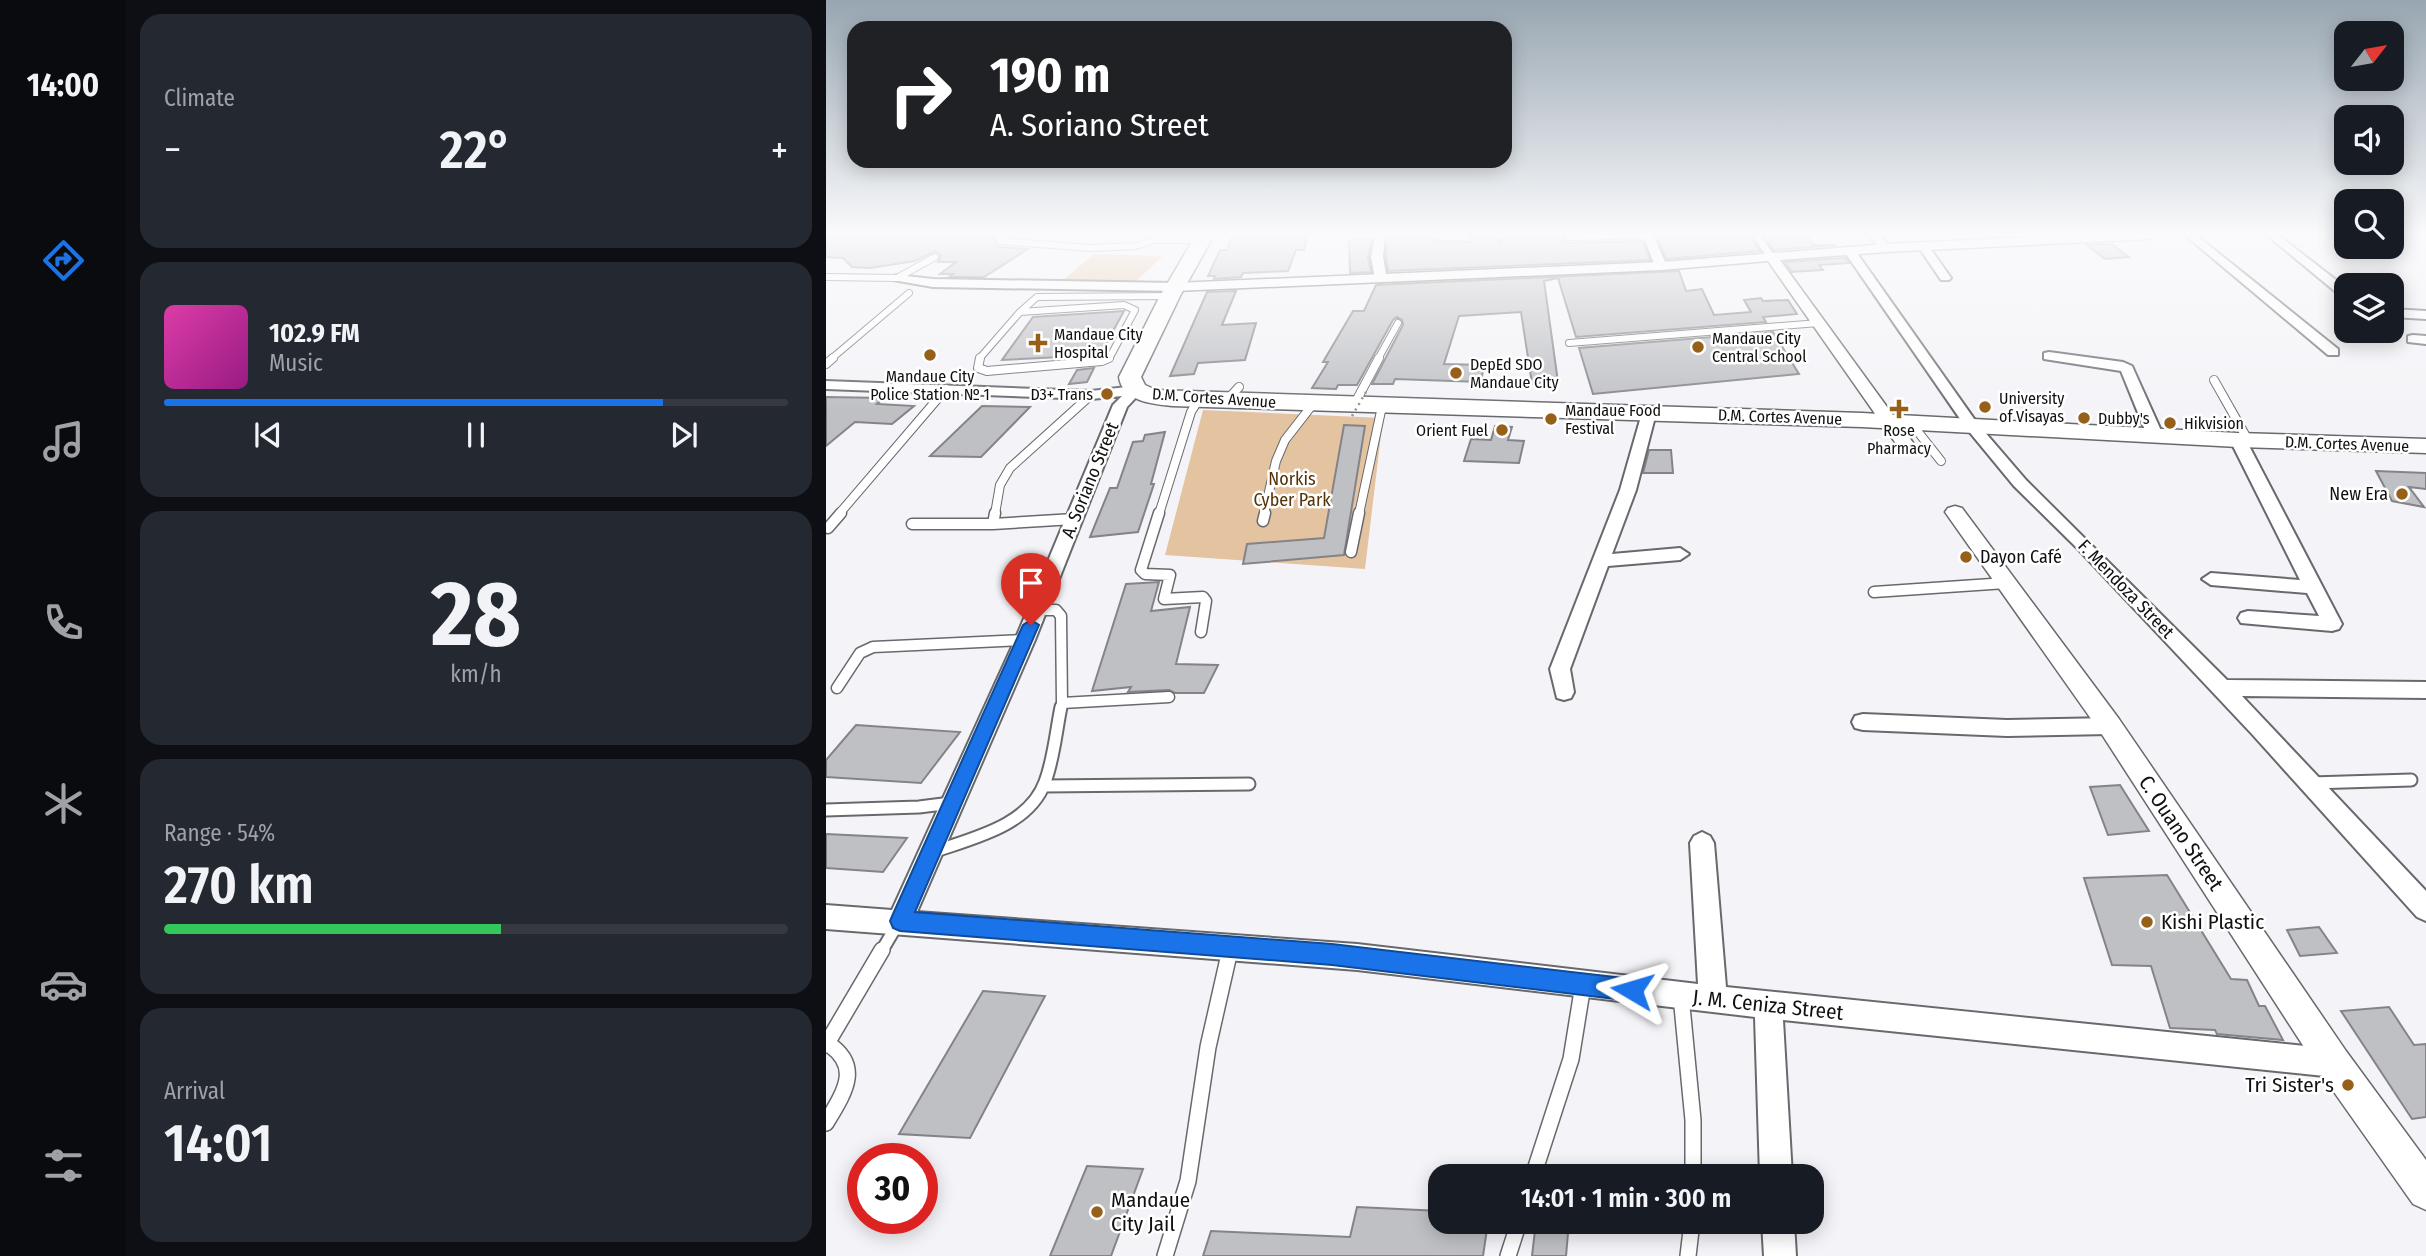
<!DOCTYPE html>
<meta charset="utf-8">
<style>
:root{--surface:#171b24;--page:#242831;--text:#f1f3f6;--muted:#9ea1a6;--line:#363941;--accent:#1a73e8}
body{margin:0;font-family:"Fira Sans Condensed",sans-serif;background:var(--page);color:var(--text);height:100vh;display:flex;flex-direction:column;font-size:26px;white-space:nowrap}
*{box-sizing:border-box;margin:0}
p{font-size:23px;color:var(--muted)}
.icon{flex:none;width:38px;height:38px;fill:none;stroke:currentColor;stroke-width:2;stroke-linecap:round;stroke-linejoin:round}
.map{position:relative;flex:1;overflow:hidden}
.panel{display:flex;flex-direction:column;gap:14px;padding:14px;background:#0d0f14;width:700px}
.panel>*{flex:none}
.top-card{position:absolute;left:21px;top:21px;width:665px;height:147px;border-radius:21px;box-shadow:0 4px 18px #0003;background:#202124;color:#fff;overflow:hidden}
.needle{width:46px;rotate:59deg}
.controls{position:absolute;left:1508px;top:21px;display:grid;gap:14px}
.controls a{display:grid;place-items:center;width:70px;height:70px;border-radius:14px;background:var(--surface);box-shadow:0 4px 18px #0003;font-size:35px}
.speed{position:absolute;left:21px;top:1143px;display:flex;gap:14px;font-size:35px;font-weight:700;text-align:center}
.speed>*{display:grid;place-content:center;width:91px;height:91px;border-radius:50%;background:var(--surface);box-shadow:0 4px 18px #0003;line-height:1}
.speed .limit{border:10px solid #d22;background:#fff;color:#111}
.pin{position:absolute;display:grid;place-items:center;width:60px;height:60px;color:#fff;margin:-72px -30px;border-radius:50% 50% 50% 0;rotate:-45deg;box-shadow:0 0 7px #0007}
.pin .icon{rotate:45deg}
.me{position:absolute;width:77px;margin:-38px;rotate:277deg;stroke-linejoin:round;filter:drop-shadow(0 0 5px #0008)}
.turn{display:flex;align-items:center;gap:24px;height:147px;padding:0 28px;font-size:32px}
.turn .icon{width:91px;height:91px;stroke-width:2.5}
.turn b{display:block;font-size:49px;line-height:60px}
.big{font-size:52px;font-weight:600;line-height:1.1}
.panel .widget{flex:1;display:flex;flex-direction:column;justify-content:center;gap:10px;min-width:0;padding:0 24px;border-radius:21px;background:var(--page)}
.panel .dial{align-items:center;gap:0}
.dial b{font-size:91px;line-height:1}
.song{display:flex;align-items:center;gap:21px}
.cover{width:84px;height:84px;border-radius:10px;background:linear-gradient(135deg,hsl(320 70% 55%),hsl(310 70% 35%))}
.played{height:7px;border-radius:4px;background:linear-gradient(90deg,var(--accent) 80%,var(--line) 80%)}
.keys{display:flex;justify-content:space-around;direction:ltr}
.heat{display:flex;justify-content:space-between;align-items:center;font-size:38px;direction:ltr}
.charge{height:10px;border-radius:5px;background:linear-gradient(90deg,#34c759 54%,var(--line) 0)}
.trip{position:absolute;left:602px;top:1164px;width:396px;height:70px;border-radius:21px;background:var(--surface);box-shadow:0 4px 18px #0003;font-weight:600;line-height:70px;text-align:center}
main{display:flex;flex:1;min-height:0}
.dock{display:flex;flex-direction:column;width:126px;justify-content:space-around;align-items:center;background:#090b0e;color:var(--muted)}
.dock .icon{width:49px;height:49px}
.dock .current{color:var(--accent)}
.dock b{font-size:32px;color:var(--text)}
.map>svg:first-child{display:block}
</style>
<main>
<nav class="dock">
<b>14:00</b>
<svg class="icon current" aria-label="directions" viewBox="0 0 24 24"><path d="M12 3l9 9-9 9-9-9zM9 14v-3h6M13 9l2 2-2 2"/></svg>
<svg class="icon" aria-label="music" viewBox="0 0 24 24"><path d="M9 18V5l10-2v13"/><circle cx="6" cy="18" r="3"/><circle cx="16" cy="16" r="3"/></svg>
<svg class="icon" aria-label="phone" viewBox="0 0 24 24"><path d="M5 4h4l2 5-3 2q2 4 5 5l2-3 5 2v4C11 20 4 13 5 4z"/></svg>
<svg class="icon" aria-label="climate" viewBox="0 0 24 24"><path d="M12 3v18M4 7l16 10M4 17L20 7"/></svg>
<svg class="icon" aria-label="car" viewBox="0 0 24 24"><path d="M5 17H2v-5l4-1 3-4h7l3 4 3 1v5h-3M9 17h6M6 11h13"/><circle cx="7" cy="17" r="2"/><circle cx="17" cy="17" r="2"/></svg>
<svg class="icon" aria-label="filters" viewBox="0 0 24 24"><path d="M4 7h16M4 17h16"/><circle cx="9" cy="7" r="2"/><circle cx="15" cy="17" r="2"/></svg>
</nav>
<section class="panel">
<div class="widget"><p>Climate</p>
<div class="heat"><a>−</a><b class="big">22°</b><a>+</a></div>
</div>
<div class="widget">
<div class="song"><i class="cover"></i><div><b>102.9 FM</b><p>Music</p></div></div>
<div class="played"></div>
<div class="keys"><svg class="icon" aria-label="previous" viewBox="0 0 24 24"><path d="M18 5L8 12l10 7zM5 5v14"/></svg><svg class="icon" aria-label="pause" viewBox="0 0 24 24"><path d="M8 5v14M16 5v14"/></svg><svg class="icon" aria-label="next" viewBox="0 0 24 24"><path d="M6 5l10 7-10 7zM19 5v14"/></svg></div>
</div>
<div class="widget dial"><b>28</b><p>km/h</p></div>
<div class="widget"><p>Range · 54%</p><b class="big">270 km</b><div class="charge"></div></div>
<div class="widget"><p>Arrival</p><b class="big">14:01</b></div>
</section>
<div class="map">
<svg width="1600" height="1256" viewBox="0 0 1600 1256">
<rect width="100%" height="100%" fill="#f4f4f8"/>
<path fill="#e4c3a1" d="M268,254L337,256L308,283L236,281Z
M377,410L557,418L539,569L339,555Z"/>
<path fill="#bfc0c4" stroke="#848488" stroke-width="2" d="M0,235H166L173,247L202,249L158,277H123L127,274H114L130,262H112L115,256L110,251L89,261L44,268L26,267L17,258L0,257Z
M406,235H481L478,250H470L462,271L417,273L415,277L388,279L389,276H382L394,250H401Z
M561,235H605L606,240L644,242L645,235H666L674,242L682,235H737L738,241L742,243L816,241L824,260L562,271L560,257Z
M830,235H923L934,251L841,259Z
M937,235H980L988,245H1010L948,250Z
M546,239L542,257L545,272L524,273L523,240Z
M1285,244L1303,257L1279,259L1261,245Z
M1019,258L1023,263L993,265L997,270L966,272L959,262Z
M853,271L860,291L876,289L888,315L925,312L918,300L935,298L937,301L962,300L971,314L937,317L940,322L750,337L732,278L718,281L732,382L706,384L695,312L633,316L618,364L659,365L654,382L569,379L567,384H546L577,325L576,320L571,317L567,320L531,385H512L510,389L486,388L502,362H497L527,311H538L550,285Z
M410,291L396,325L430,323L419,360L372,363L368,374L344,376L381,292Z
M298,311L274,355L176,360L207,317Z
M947,332L973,374L767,394L753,348Z
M268,368L261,382L243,384L251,370Z
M0,397L58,398L51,404L88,406L66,424L29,422L0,446Z
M156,406L204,407L155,457L104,456Z
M518,425L539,426L518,555L417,564L421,544L498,538Z
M669,426L686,427L682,440L698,441L693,463L638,461L645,439L665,440Z
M339,432L325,484H328L312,532L264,537L284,488H291L307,442L317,441L319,435Z
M823,450H845L847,473H817Z
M1550,471L1600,473V489L1583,487L1598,507L1566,501Z
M333,582L325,611L364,607L350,664L392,665L378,693H349L343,690L302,692L305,687L266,691L300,584Z
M30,725L134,732L95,783L0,777V760Z
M1294,785L1323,831L1282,835L1264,787Z
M0,834L81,838L57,872L0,868Z
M1341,875L1405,979L1421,980L1433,1006H1439L1457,1040L1391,1034L1389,1030L1344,1028L1325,966L1286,965L1258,878Z
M1493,927L1511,953L1474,956L1461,930Z
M157,991L219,996L144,1138L73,1134Z
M1563,1007L1588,1045L1600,1044V1117L1586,1119L1515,1011Z
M261,1166L317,1169L285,1256H224Z
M531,1207L614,1211V1222H662L657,1256H377L385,1231L524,1237Z
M710,1222H743L740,1256H706Z"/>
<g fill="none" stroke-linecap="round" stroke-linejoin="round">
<defs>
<path id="service-far4" d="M172,235L174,241L265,248L310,246L328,240H376
M742,237L822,235
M0,277L71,278L109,257
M194,312L211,297L344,296
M194,312L298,305L309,310L284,357L279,359
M743,343L993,323
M5,359L83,293
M153,359L194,312
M552,359L572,323"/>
<path id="service-far3" d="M154,358L152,368L161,371L276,361L283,358
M0,364L7,358
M1388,380L1422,440
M402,399L413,387
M528,405L553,358
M1085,423L1115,461
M13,514L120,389
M169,514L174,485L184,468L265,395
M333,514L365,412L373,399
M438,514L450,461L459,440L487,404
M533,514L555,411L559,405"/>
<path id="service-far2" d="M333,513L315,570L319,574L344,575L338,599L377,597L380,601L375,632
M437,521L439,513
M86,524H167L248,519
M167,524L169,513
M2,528L15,513
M525,552L533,513
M1048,592L1180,583
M211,610H230L235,616L236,703
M11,688L34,653L47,647L199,640
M235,709L236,703L343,697"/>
<path id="service-far1" d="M1485,783L1585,780
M218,786L423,784
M0,810L93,807L125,803
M107,852C147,838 203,826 219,782C228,758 230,731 235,707
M55,952L71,925"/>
<path id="service" d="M855,996L867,1120V1176
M0,1045L56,950
M0,1123C18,1093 37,1066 1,1043
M707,1176L745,1059L757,985
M339,1256L362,1181L382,1047L404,950
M682,1256L693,1222
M862,1256L866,1222"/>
<path id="pedestrian" d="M926,235H934L950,258L949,260H943Z"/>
<path id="minor" d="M549,235H559L557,257L561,279L555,282L549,279L545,257Z
M669,235H679V236L674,239Z
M817,235H827L841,266L839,268L829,266Z
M1042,235H1053L1065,248L1056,250Z
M1359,235H1370L1512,349V355H1502Z
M1441,235H1452L1519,287V293H1511Z
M1093,244H1101L1125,278L1123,280H1115L1092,246Z
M1020,249H1028L1151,423L1200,480L1401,680L1600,682V698L1416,696L1600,891V921L1591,917L1426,734L1250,547L1188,486L1141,429L1018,251Z
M71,275L107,279L349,283L355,287L349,291L107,287L67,280V276Z
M1521,305V313L1516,312V306Z
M1566,309L1600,311V319L1566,317Z
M1587,335L1600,336V344L1582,342V336Z
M1223,352L1297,362L1306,366L1337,435L1334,438L1329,440L1321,435L1295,371L1218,359V353Z
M0,381L265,391L310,386L317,390L301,407L209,640L91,912L531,944L872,984L864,843L868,836L876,832L884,836L888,843L900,987L1508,1049L1518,1053L1522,1063L1518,1073L1508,1077L957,1020L966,1176H934L929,1017L531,970L0,929V905L66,910L189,640L287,405L296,396L265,399L0,389Z
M823,409L830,413L810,490L786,554L854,548L863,554L854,560L782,566L744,669L748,692L745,698L738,700L731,698L724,669L794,490L816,413Z
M1412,435L1420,440L1516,624L1513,629L1506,631L1415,623L1412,618L1415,613L1422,611L1493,616L1481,593L1385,585L1376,579L1385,573L1474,580L1404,440Z
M1037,714L1181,720L1284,718L1292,720L1295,726L1292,732L1284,734L1181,736L1037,730L1029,728L1026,722L1029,716Z
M936,1222H968L970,1256H938Z"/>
<path id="tertiary" d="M1248,235H1329L1323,239L1060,252L954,260L1088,444L1079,449L1073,448L942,261L835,270L349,291L342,287L349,283L835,262L1060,244Z
M1129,506L1136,508L1293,719L1520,1051L1600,1160V1210L1587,1204L1496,1075L1275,733L1119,512L1122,508Z"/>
<path id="trunk" d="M370,235H388L354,296L315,377L319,385L330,390L1036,413L1412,433L1600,439V453L1412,447L1036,427L346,406C326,404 296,401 293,377L334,296Z"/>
</defs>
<use href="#service-far4" stroke="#68696d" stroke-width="8"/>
<use href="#service-far3" stroke="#68696d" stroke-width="10"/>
<use href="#service-far2" stroke="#68696d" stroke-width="13"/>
<use href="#service-far1" stroke="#68696d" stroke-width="15"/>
<use href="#service" stroke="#68696d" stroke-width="18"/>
<use href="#pedestrian" stroke="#68696d" stroke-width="4"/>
<use href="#minor" stroke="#68696d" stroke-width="4"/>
<use href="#tertiary" stroke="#68696d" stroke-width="3"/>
<use href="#trunk" stroke="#68696d" stroke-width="3"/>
<use href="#service-far4" stroke="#fff" stroke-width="6"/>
<use href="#service-far3" stroke="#fff" stroke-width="8"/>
<use href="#service-far2" stroke="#fff" stroke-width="10"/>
<use href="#service-far1" stroke="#fff" stroke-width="11"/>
<use href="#service" stroke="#fff" stroke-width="15"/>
<use href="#pedestrian" fill="#fff" fill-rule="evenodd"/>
<use href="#minor" fill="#fff" fill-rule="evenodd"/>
<use href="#tertiary" fill="#fff" fill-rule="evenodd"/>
<use href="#trunk" fill="#fff" fill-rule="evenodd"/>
<path stroke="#8f8f92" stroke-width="2.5" stroke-dasharray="2 4.5" stroke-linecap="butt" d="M526,416L540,392"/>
</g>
<linearGradient id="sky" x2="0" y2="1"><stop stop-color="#98a6b1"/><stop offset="0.57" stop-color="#fafafc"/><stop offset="1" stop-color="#fafafc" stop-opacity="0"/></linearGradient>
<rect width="1600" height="411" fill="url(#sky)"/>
<path fill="#1a73e8" stroke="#114b97" stroke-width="2" d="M205,620L213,625L89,912L506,944L806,979L814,982L817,990L814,998L806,1001L506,965L74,931L67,928L64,921L67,914L197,625Z"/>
<g fill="#966018" stroke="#fff" stroke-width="2.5">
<path d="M208.5 332.5h7v7h7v7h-7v7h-7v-7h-7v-7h7z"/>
<circle cx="872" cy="347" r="7"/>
<circle cx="104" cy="355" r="7"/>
<circle cx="630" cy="373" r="7"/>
<circle cx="281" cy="394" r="7"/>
<circle cx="1159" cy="407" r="7"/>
<path d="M1069.5 398.5h7v7h7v7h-7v7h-7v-7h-7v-7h7z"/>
<circle cx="1258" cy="418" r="7"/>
<circle cx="725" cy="419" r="7"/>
<circle cx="1344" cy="423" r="7"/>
<circle cx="676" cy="430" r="7"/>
<circle cx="1576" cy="494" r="7"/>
<circle cx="1140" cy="557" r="7"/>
<circle cx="1321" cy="922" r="7"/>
<circle cx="1522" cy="1085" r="7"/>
<circle cx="271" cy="1212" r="7"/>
</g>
<g text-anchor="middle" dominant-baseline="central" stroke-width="5" stroke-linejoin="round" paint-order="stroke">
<g font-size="16" fill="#101011" stroke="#fff" text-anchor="start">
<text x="228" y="334">Mandaue City<tspan x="228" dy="18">Hospital</tspan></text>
<text x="886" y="338">Mandaue City<tspan x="886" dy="18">Central School</tspan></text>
<text x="644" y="364">DepEd SDO<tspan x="644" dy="18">Mandaue City</tspan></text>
<text x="104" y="376" text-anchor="middle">Mandaue City<tspan x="104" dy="18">Police Station № 1</tspan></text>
<text x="267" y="394" text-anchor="end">D3+ Trans</text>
<text x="1173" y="398">University<tspan x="1173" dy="18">of Visayas</tspan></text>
<text x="739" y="410">Mandaue Food<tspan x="739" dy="18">Festival</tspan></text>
<text x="1272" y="418">Dubby's</text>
<text x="1358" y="423">Hikvision</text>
<text x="662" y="430" text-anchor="end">Orient Fuel</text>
<text x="1073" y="430" text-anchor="middle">Rose<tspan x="1073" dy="18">Pharmacy</tspan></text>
</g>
<g font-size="16" fill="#101011" stroke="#fff">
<text transform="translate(388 398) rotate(4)">D.M. Cortes Avenue</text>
<text transform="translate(954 417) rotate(2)">D.M. Cortes Avenue</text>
<text transform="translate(1521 444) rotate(2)">D.M. Cortes Avenue</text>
</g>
<g font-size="18" fill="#533307" stroke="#fff">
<text x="466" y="479">Norkis<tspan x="466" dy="21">Cyber Park</tspan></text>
</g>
<g font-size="18" fill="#101011" stroke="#fff">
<text transform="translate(264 480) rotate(-68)">A. Soriano Street</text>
<text transform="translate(1300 589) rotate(46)">F. Mendoza Street</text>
</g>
<g font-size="18" fill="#101011" stroke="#fff" text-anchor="end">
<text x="1562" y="494">New Era</text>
<text x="1154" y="557" text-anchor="start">Dayon Café</text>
</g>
<g font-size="21" fill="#101011" stroke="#fff">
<text transform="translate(1355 833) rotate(56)">C. Ouano Street</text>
<text transform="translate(942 1005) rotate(6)">J. M. Ceniza Street</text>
</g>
<g font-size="21" fill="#101011" stroke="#fff" text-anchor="start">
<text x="1335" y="922">Kishi Plastic</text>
<text x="1508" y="1085" text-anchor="end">Tri Sister's</text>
<text x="285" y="1200">Mandaue<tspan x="285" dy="24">City Jail</tspan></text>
</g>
</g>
</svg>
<div class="controls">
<a><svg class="needle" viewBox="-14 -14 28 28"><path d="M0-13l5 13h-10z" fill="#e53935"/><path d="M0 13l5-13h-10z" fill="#9ea1a6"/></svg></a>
<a><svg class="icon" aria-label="sound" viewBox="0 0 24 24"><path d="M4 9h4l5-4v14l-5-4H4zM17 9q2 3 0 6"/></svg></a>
<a><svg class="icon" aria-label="search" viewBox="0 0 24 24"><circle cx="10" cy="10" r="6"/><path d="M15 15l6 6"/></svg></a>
<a><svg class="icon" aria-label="layers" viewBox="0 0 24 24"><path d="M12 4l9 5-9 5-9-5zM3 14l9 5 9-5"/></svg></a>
</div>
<div class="speed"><div class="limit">30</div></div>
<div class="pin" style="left:205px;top:625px;background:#d93025"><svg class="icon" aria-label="arrive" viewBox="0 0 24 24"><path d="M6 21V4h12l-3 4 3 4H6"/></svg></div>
<svg class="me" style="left:806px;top:990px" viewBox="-20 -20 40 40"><path d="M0-17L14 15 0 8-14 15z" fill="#1a73e8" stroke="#fff" stroke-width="4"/></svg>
<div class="trip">14:01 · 1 min · 300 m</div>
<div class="top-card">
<div class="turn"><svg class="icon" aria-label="right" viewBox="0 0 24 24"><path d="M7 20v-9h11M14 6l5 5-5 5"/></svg><div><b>190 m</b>A. Soriano Street</div></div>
</div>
</div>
</main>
